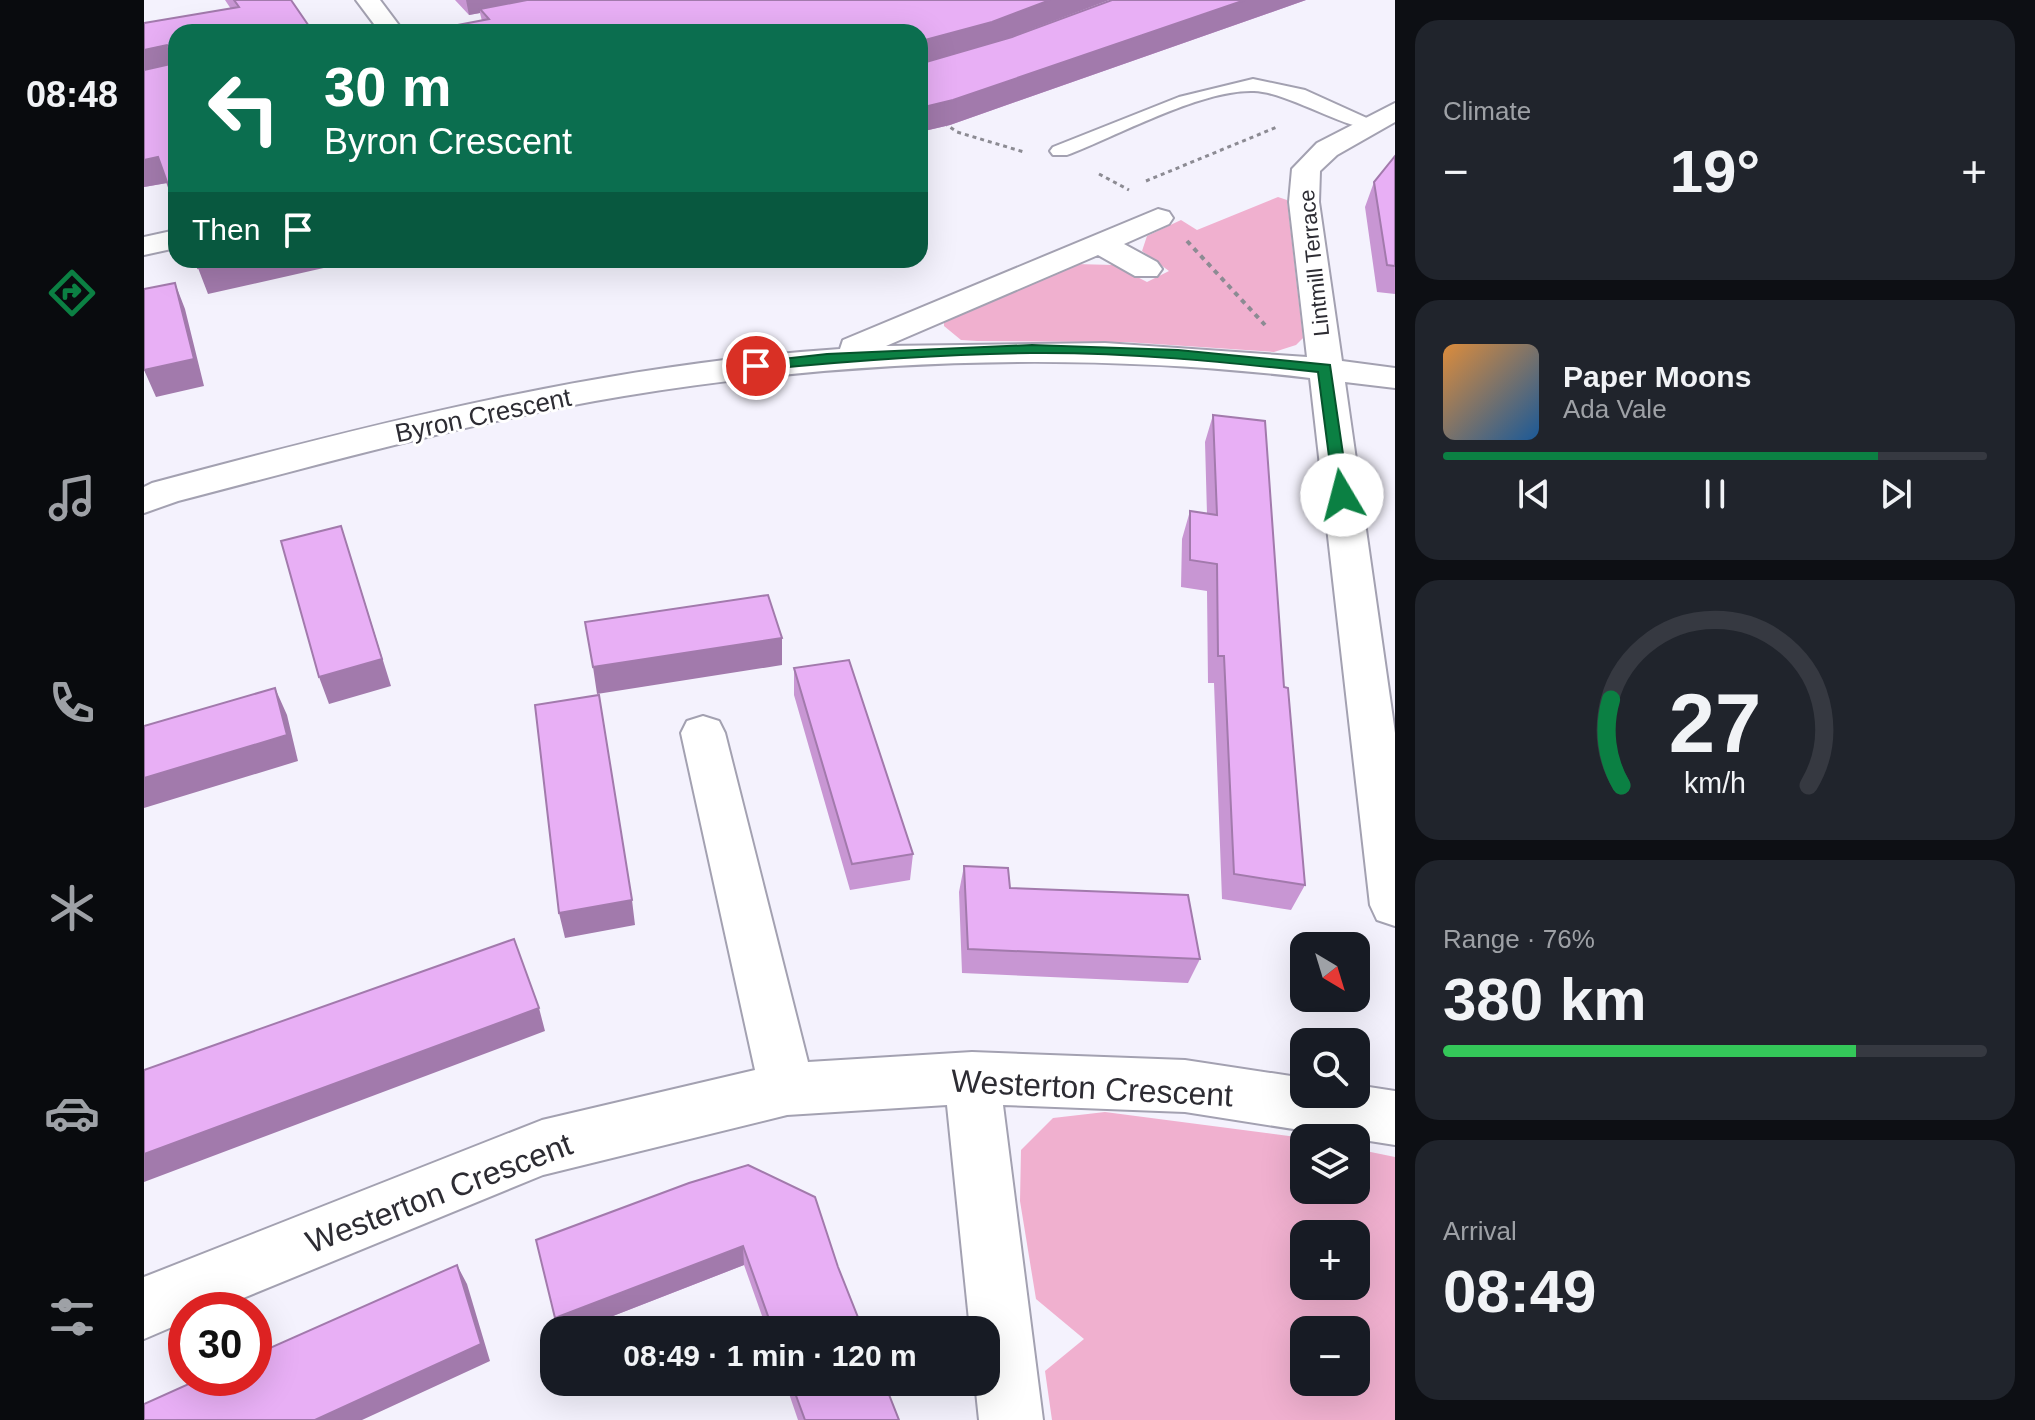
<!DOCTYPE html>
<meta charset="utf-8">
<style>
:root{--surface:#171b24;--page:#20242c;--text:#f1f3f6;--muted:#9ea1a6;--line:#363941;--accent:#0b8043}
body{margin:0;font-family:Helvetica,sans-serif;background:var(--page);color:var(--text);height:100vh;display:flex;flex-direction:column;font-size:30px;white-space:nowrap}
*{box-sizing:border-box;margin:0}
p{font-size:26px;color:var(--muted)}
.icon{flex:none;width:44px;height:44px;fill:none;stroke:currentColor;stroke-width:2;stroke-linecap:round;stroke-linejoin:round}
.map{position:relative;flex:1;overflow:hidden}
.details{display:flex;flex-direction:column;gap:20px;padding:20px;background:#0d0f14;width:640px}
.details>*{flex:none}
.banner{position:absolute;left:24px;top:24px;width:760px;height:244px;border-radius:24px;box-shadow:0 8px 32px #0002;background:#0b6e4f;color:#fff;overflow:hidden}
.needle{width:52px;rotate:142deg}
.tools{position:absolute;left:1146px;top:932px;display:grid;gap:16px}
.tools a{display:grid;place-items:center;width:80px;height:80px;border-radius:16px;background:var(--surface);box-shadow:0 8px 32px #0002;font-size:40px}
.speed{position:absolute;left:24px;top:1292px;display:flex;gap:16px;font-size:40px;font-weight:700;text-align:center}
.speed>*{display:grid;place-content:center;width:104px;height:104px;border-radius:50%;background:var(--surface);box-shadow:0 8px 32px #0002;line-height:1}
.speed .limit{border:12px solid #d22;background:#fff;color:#111}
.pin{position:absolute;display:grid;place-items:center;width:68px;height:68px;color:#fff;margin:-34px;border:4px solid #fff;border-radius:50%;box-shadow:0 2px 8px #0007}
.me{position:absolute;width:88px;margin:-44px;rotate:352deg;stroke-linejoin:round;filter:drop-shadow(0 0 6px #0008)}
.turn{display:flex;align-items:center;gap:28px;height:168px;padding:0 24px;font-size:36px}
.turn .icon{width:104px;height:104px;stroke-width:2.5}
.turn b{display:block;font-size:56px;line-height:68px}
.then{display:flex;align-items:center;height:76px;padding:0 24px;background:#0003;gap:16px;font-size:30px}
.big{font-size:60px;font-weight:800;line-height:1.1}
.details .tile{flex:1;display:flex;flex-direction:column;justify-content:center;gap:12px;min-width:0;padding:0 28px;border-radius:24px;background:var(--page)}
.details .dial{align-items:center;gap:0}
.dial svg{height:208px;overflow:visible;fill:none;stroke:var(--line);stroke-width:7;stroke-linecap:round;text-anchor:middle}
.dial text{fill:var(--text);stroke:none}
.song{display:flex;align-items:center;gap:24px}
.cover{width:96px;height:96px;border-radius:12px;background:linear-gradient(135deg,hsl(30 70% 55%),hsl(210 70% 35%))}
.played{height:8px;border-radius:4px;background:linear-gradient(90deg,var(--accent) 80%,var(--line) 80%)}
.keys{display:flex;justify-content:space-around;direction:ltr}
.heat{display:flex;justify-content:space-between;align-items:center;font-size:44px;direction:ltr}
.charge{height:12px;border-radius:6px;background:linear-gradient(90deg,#34c759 76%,var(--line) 0)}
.trip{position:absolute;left:396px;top:1316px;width:460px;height:80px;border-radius:24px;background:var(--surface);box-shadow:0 8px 32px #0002;font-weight:800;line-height:80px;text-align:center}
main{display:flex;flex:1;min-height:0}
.dock{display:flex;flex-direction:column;width:144px;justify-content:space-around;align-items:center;background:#090b0e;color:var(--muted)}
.dock .icon{width:56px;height:56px}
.dock .on{color:var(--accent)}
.dock b{font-size:36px;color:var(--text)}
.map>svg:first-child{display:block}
</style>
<main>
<nav class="dock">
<b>08:48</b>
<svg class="icon on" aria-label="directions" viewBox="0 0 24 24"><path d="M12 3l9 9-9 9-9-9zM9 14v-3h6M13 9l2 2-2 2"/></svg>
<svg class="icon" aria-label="music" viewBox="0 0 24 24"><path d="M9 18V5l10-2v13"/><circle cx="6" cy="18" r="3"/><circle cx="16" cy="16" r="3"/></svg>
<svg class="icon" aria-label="phone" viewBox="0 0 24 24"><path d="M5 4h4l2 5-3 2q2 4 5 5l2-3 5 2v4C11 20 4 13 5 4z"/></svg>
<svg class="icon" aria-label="climate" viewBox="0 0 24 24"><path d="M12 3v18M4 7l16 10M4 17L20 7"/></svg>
<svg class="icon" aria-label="car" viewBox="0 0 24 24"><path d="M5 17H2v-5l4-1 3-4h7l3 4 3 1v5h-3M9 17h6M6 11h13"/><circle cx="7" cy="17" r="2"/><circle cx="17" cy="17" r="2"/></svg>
<svg class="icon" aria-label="filters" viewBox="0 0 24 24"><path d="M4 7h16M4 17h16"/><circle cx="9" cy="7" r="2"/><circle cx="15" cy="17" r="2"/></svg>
</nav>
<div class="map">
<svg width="1251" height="1420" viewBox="0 0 1251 1420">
<rect width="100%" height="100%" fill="#f4f2fd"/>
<path fill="#f0b0cf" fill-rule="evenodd" d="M1134,197L1143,200L1159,338L1152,345L1130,352L981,342L833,341L817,340L800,326V319L931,264L970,265L1003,282L1025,271L998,251L1003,236L1037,220L1053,230Z
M961,1112L1160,1138V1190H1212V1149L1251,1157V1420H908L901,1371L940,1339L892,1299L876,1201L877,1150L909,1118ZM1160,1234H1212V1286H1160ZM1160,1330H1212V1382H1160Z"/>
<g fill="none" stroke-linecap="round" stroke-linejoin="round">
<defs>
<path id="service" d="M1109,79L1161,90L1236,124L1233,128C1209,134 1145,92 1110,91C1058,89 973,136 923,155H909L906,151L909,147L1035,97Z"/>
<path id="minor" d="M212,0H236L260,32H236Z
M1251,103V122L1193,155L1176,171L1175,202L1198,361L1251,368V388L1201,382L1251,733V926L1233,920L1226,905L1166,378C938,351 706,359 480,396C329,421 181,463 34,501L0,513V487L8,483C232,423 463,364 696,349L699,340L1014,209L1025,212L1029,218L1025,224L980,244L1013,262L1018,269L1013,276H991L954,255L742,346L961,343L1163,357L1145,202L1148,169L1173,143Z
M32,230V248L0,255V237Z
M559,716L575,721L581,733L664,1062L828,1052L1041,1060L1160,1078V1094H1212V1085L1251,1091V1145L1041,1112L859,1105L899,1420H835L831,1382H842V1330H826L803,1105L643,1115L399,1175L70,1310H42V1321L0,1339V1277L398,1120L611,1070L537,733L543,721Z"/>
</defs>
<use href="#service" stroke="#a3a1b1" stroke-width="4"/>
<use href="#minor" stroke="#a3a1b1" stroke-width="4"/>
<path stroke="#8c8b93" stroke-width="3" stroke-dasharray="4 4" stroke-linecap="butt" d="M800,123L813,132L880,152
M955,174L985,190
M1002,181L1133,127"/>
<path stroke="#8c8b93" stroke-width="4" stroke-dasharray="5 5" stroke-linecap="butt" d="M1043,241L1121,325"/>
<use href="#service" fill="#fff" fill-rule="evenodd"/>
<use href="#minor" fill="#fff" fill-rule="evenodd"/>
</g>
<path fill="#c896d3" d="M81,0H147L23,183L0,187V23L87,9Z
M311,0H965L862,39L968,0H1162L806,125L776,132V32L338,21L336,13L325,15Z
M1251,156V294L1233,292L1221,207L1230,182Z
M1069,415L1140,687L1161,885L1147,910L1078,899L1070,683H1064L1063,591L1037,587L1038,539L1046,511L1063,514L1061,442Z
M650,668L769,854L766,880L706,890L650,695Z
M820,866L866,888L1056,959L1044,983L818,973L815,892Z
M545,1183L694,1267L719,1330H623L600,1265L433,1330H416Z
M641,1382H740L755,1420H654Z"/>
<path fill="#a27aac" d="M322,0H402L336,9V13L325,15Z
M906,0H965L845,45L776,65L777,41Z
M1101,0H1162L806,125L776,132V108Z
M23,45L31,69L0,76V50Z
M14,157L23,183L0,187V160Z
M90,260H215L64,294L54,268Z
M31,283L41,309L60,386L12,397L0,370Z
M197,526L247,686L185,704L175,677Z
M638,638V665L453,694L449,667Z
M131,688L143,715L154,761L0,808V778Z
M488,900L491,925L421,938L415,913Z
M395,1008L401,1031L0,1182V1154Z
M599,1246L600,1265L433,1330H416L411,1318Z
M313,1265L323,1284L346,1361L218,1420H171Z"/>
<path fill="#e8aff5" stroke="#a27aac" stroke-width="2" d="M90,0H147L169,32H32V207L14,157L0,160V70L27,64V48L23,45L0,50V23L95,7Z
M383,0H906L848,22L777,41L776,51V32H277L345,19L336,9Z
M968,0H1101L809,100L776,108V61L779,63L868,37Z
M1251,156V266L1243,265L1230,182Z
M51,260H90L54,268Z
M31,283L50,359L0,370V289Z
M1069,415L1121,421L1140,687L1144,688L1161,885L1090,874L1080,656H1074L1073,564L1046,560V511L1073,515Z
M197,526L238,659L175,677L137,541Z
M624,595L638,638L449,667L441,622Z
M705,660L769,854L708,864L650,668Z
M131,688L143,735L0,778V726Z
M455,695L488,900L415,913L391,705Z
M820,866L864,868L866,888L1044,895L1056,959L824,949Z
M370,939L395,1008L0,1154V1070Z
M604,1165L671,1197L694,1267L719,1330H629L599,1246L411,1318L392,1240L545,1183Z
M313,1265L337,1344L171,1420H0V1404L58,1378H110V1355Z
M647,1382H740L755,1420H661Z"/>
<path fill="#0b8043" stroke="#07532c" stroke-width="2" d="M888,345L1034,350L1186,365L1205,495L1198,500L1190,495L1174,372C1079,362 983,352 887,353C796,354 703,361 612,370L605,366L612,362L683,354Z"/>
<g text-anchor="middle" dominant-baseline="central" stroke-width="6" stroke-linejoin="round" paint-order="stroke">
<g font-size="22" fill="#2d2c33" stroke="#fff">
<text transform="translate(1170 263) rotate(-96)">Lintmill Terrace</text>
</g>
<g font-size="26" fill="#2d2c33" stroke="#fff">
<text transform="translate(339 415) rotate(-12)">Byron Crescent</text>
</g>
<g font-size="32" fill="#2d2c33" stroke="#fff">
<text transform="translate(948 1088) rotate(3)">Westerton Crescent</text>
<text transform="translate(295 1193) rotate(-21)">Westerton Crescent</text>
</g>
</g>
</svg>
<div class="tools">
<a><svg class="needle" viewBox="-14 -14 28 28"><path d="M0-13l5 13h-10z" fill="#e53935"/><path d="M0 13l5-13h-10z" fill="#9ea1a6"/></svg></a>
<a><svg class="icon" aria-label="search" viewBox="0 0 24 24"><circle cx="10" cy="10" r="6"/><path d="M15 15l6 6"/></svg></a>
<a><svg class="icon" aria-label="layers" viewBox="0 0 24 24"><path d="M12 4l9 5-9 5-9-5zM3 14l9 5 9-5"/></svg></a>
<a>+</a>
<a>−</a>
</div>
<div class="speed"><div class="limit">30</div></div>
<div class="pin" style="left:612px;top:366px;background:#d93025"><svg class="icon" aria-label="arrive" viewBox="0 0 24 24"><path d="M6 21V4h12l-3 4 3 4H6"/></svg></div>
<svg class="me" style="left:1198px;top:495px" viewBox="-20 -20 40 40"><circle r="19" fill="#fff"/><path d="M0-13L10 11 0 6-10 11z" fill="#0b8043"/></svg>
<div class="trip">08:49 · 1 min · 120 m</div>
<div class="banner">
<div class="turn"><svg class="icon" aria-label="left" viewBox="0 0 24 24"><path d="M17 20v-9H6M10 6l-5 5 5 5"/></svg><div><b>30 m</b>Byron Crescent</div></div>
<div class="then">Then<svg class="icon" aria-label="arrive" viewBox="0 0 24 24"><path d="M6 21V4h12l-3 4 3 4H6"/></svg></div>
</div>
</div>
<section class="details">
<div class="tile"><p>Climate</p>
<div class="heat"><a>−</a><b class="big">19°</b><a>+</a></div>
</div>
<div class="tile">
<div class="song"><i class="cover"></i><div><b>Paper Moons</b><p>Ada Vale</p></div></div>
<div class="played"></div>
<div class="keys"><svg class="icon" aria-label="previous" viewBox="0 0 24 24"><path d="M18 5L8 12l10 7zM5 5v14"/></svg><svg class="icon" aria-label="pause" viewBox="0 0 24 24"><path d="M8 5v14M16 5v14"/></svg><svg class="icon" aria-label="next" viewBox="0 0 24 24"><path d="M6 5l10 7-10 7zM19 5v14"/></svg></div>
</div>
<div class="tile dial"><svg viewBox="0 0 100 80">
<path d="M14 69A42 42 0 1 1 86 69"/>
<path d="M14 69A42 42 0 0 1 10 36" stroke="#0b8043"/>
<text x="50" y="56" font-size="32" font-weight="700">27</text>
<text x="50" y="72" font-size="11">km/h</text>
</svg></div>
<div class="tile"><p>Range · 76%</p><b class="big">380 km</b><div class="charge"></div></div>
<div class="tile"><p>Arrival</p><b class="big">08:49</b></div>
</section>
</main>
